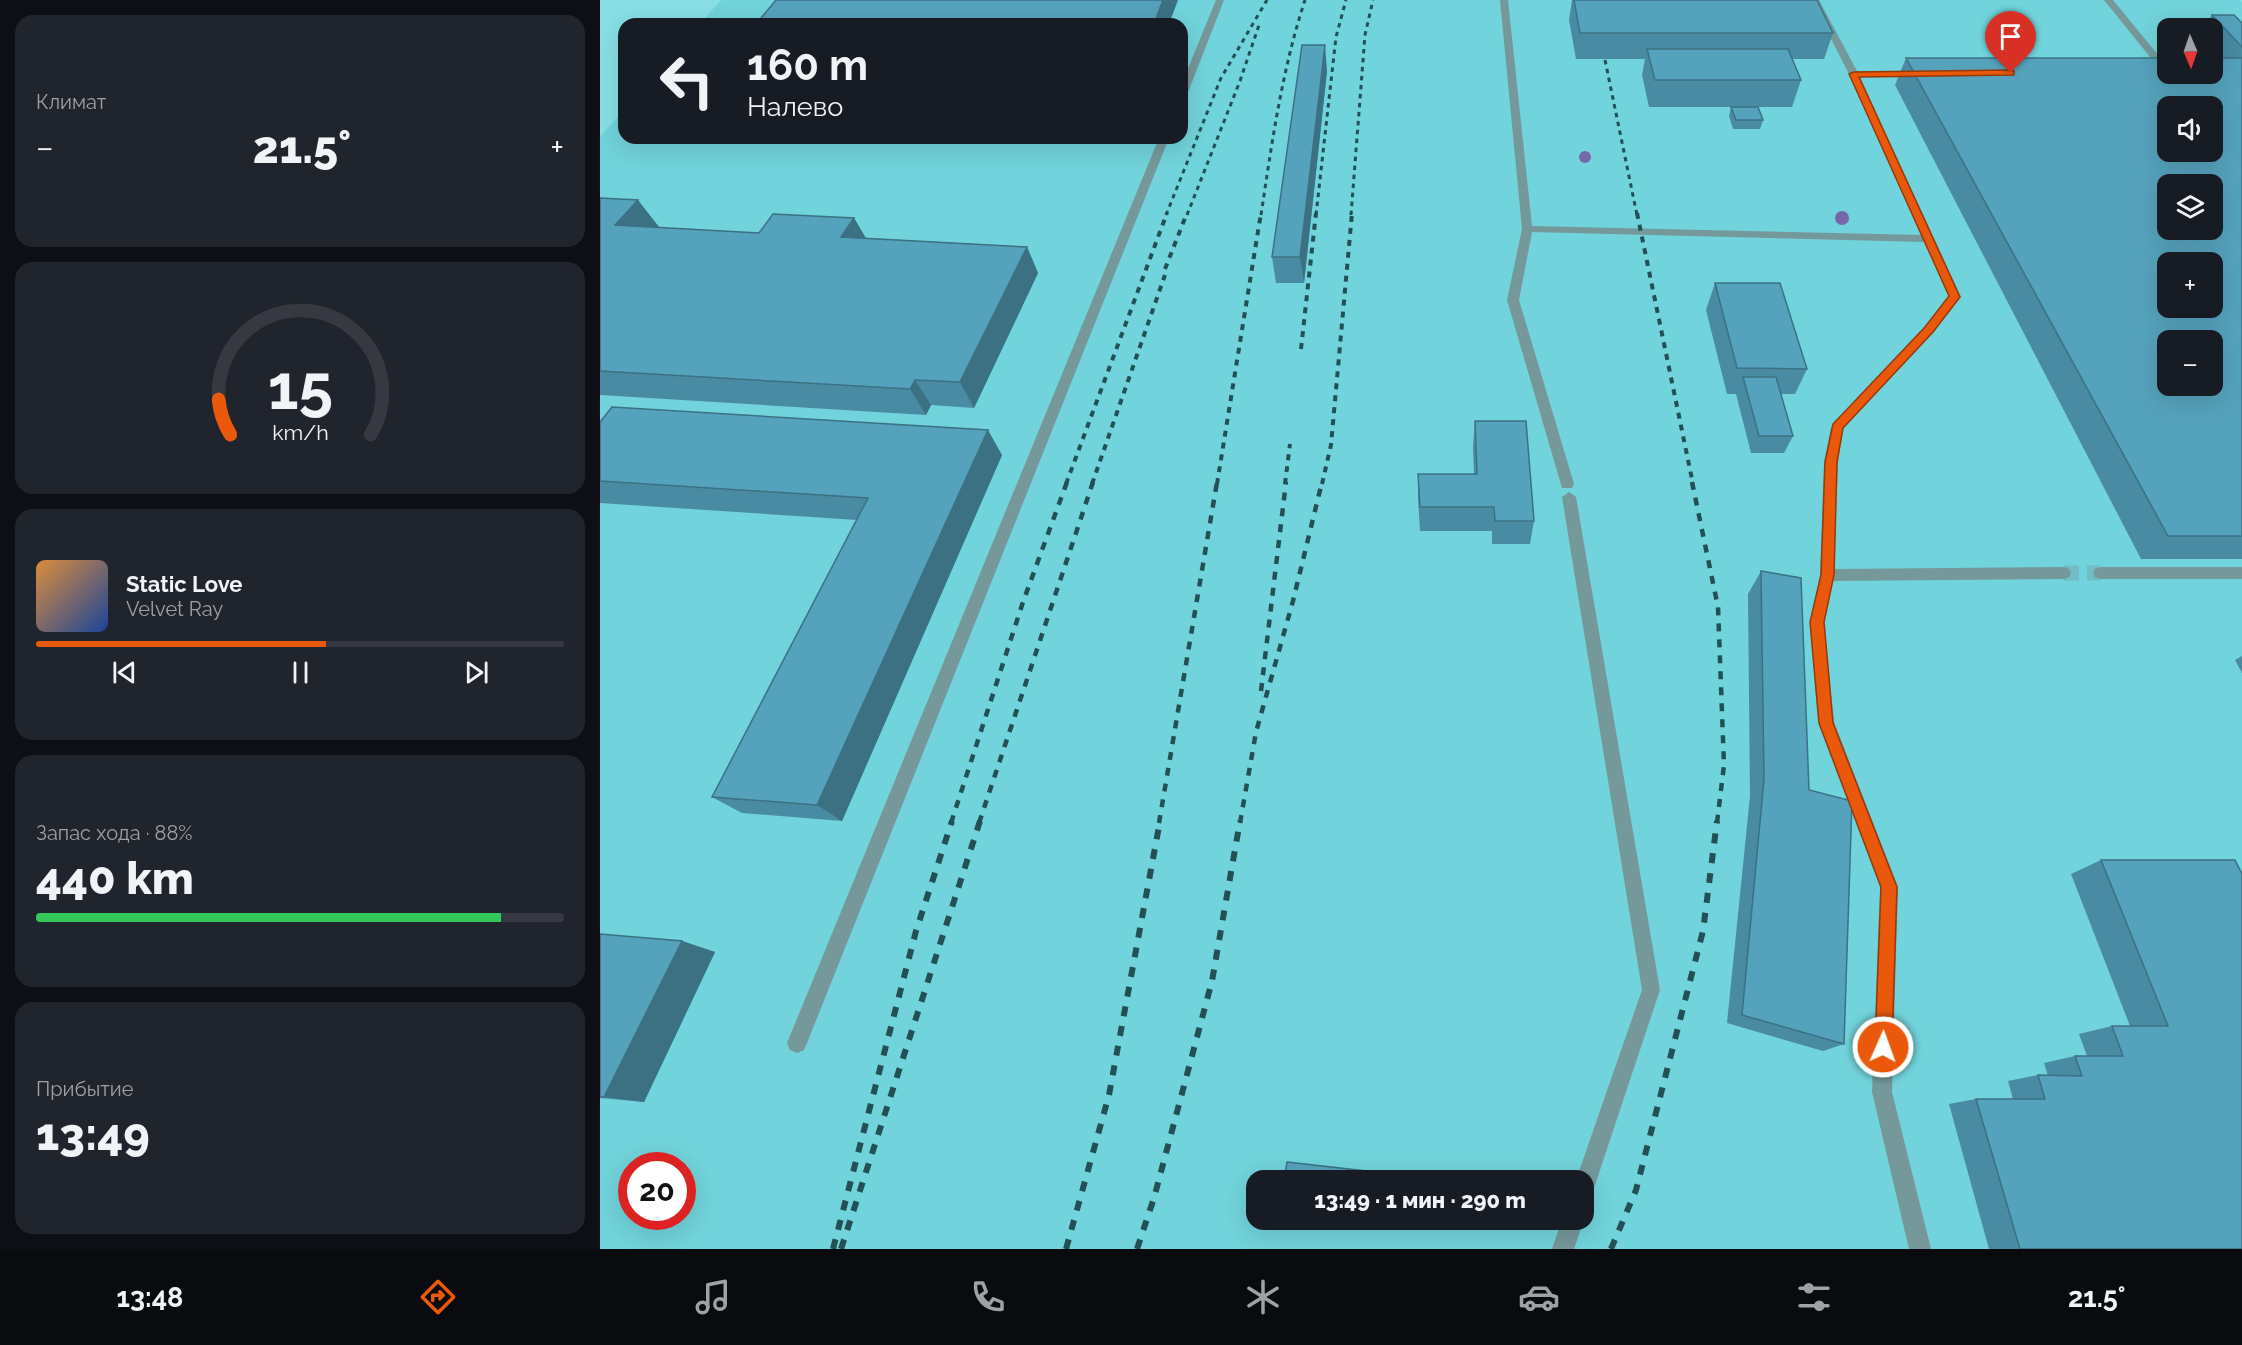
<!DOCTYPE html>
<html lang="ru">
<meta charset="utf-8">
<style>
:root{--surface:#171b24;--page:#20242c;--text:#f1f3f6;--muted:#9ea1a6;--line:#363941;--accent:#ea580c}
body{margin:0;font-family:Raleway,sans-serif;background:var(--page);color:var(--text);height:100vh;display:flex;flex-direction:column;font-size:22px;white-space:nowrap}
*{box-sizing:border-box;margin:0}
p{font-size:20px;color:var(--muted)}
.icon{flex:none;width:33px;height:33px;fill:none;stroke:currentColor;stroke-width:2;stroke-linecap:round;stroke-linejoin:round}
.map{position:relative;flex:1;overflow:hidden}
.panel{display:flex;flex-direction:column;gap:15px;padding:15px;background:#0d0f14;width:600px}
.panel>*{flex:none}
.top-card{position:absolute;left:18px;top:18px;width:570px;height:126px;border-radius:18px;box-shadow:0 6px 24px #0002;background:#171b24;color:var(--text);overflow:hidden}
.needle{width:39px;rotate:178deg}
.fabs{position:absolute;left:1557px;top:18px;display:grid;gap:12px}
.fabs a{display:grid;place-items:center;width:66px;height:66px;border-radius:12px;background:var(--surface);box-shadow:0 6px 24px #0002;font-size:30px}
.speed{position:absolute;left:18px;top:1152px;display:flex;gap:12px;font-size:30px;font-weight:700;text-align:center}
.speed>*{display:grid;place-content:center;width:78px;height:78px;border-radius:50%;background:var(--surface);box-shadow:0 6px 24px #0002;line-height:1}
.speed .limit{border:9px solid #d22;background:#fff;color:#111}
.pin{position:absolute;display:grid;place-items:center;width:51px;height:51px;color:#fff;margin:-62px -26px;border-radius:50% 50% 50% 0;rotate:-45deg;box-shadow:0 0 6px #0007}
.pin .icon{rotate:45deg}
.me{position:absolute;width:66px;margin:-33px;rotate:2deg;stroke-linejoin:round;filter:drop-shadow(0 0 4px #0008)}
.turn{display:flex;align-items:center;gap:21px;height:126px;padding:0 30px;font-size:27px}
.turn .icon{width:78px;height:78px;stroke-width:2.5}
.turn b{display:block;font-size:42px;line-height:51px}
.big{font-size:45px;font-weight:800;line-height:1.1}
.panel .tile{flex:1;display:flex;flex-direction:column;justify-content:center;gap:9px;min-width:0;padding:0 21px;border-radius:18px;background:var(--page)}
.panel .dial{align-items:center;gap:0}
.dial svg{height:156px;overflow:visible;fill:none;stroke:var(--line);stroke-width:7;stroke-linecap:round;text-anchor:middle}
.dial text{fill:var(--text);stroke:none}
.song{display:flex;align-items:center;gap:18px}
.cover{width:72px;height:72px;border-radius:9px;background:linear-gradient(135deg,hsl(30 70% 55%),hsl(220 70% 35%))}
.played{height:6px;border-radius:3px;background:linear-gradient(90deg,var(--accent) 55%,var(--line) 55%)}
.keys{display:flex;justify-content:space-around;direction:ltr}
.heat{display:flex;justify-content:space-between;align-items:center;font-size:33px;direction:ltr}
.charge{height:9px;border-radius:4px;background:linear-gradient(90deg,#34c759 88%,var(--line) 0)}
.trip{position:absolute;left:646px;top:1170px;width:348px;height:60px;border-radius:18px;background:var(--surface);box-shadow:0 6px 24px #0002;font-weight:800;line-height:60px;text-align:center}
.dock{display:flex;height:96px;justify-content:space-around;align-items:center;background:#090b0e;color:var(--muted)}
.dock .icon{width:42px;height:42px}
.dock .selected{color:var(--accent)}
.dock b{font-size:27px;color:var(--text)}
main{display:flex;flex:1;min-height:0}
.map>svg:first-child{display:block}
</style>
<main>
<section class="panel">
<div class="tile"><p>Климат</p>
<div class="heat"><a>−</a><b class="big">21.5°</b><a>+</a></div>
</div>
<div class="tile dial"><svg viewBox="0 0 100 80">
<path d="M14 69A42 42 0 1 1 86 69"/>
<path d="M14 69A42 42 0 0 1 8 51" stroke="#ea580c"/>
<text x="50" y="56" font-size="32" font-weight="700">15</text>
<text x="50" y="72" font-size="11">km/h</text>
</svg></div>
<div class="tile">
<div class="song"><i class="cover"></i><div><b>Static Love</b><p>Velvet Ray</p></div></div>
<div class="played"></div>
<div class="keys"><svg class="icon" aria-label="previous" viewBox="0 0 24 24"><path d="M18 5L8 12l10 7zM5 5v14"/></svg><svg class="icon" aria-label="pause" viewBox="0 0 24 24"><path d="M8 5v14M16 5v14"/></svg><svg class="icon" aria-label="next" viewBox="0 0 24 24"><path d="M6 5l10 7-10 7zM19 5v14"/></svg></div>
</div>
<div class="tile"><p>Запас хода · 88%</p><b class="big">440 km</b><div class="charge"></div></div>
<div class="tile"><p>Прибытие</p><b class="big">13:49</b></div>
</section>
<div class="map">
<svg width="1642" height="1249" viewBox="0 0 1642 1249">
<rect width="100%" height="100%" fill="#88dfe6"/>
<path fill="#71d3db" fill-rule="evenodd" d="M121,0H1640L1642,2V1249H0V137L24,110V138H582V24H100ZM1568,28H1612V74H1568ZM1568,106H1612V152H1568ZM1568,184H1612V230H1568ZM1568,262H1612V308H1568ZM1568,340H1612V386H1568ZM32,1166H82V1216H32ZM657,1180H984V1220H657Z"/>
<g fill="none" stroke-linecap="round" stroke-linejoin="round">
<path stroke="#70bdc3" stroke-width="15" stroke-dasharray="15 8" stroke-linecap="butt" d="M1464,573H1500"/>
<path fill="#75989a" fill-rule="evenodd" d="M616,0H624L587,95L582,98V83Z
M900,0H908L932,226L1322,235L1249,74L1211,0H1219L1257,71H1320L1325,74L1320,77H1260L1361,297L1333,333L1243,429L1238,462L1234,569L1464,567L1469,569L1471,573L1469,577L1464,579L1233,581L1224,622L1234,722L1298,887L1292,1092L1331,1249H1309L1272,1092L1280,887L1218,722L1210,622L1220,575L1224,462L1231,427L1325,327L1349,297L1325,242L932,232L919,300L974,484L972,488H962L907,300L922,229Z
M1504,0H1513L1568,67V73H1563Z
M559,138H569L207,1043L204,1050L197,1053L190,1050L187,1043Z
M969,492L976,497L1060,990L994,1188L991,1195L984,1198V1180H976L1042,990L962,497Z
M1500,567H1642V579H1500L1495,577L1493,573L1495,569Z
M962,1220H984L974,1249H952Z"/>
<path stroke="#235054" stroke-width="3" stroke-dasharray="4.5 4.5" stroke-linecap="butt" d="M1005,60L1037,215
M566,215L621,78L667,0
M587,215L640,81L659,25
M661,215C672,142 682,70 705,0
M716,215L736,37L746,0
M751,215L765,35L773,0"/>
<path stroke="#235054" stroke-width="4" stroke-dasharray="6 6" stroke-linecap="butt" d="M1037,213L1093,484
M565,269L587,213
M701,349L716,213
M466,484L567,213
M492,484L565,275
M617,484L661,213
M685,484L690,444
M722,484L731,445L752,213"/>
<path stroke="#235054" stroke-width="4.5" stroke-dasharray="8 8" stroke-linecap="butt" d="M1092,482L1118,607L1124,765L1117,823
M661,691L686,482
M351,823L423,602L467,482
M379,823L493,482
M559,823L617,482
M640,823L656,732L693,601L722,482"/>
<path stroke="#235054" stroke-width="6" stroke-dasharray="10 10" stroke-linecap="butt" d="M233,1249L316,931L352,821
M241,1249L380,821
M466,1249L509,1095L560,821
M537,1249L554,1198L612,981L640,821
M1011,1249L1036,1190L1103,931L1117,821"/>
</g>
<g fill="#7668a8">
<circle cx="985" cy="157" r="6"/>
<circle cx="1242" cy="218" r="7"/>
</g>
<path fill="#498ba2" d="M972,0H1217L1233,33L1224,59H1192L1201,80L1192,107H1049L1042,75L1045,59H976L969,20Z
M1612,15L1642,23V559H1541L1295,85L1306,58H1623L1612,47V28H1602Z
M727,71L704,283H676L672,257Z
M1131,107L1163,120L1160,129H1133L1129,116Z
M0,198L59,227L58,228L159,233L254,218L266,238L427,247L438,273L374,408L331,405L326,415L0,395Z
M1115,283L1207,369L1195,394H1181L1193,436L1184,453H1151L1136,394H1127L1106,310Z
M875,421L934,521L930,544H892V531H820L818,498V474H874L873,446Z
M0,422L402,455L242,821L142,813L112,797L257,520L0,503Z
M1161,571L1209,790L1244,1044L1223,1051L1127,1023L1150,796L1148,594Z
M1642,656V673L1635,660Z
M1501,860H1635L1642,1249H1389L1349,1104L1376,1099H1413L1408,1081L1438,1075L1448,1076L1444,1063L1475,1056H1487L1479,1034L1512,1026H1530L1471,874Z
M0,934L82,941L115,952L44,1102L0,1098Z"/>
<path fill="#3c7184" d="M563,0H578L569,24H554Z
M725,45L727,71L704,283L700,257Z
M38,200L59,227L38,252L15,225Z
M254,218L269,244L241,237Z
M427,247L438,273L374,408L360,382Z
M315,380L331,405L326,415L310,389Z
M388,430L402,455L242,821L217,805Z
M82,941L115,952L44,1102L4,1097Z"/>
<path fill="#55a2bc" stroke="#3c7184" stroke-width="1.5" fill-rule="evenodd" d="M176,0H563L554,24H156Z
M974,0H1217L1233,33H980Z
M1612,15H1634L1642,23V47Z
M702,45H725L700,257H672Z
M1047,49H1188L1201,80H1055Z
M1306,58H1568V74H1612V58H1642V536H1568ZM1568,106H1612V152H1568ZM1568,184H1612V230H1568ZM1568,262H1612V308H1568ZM1568,340H1612V386H1568Z
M1131,107H1158L1163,120H1136Z
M0,198L38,200L15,225L159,233L173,214L254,218L241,237L427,247L360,382L315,380L310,389L0,371Z
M1115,283H1180L1207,369L1137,368Z
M1143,377H1176L1193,436H1159Z
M12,407L388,430L217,805L112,797L268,498L0,481V422Z
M875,421H926L934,521H895L894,507H820L818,474H877Z
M1161,571L1201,578L1209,790L1252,801L1244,1044L1142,1015L1164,779Z
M1501,860H1635L1642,874V1249H1420L1376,1099H1445L1438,1075L1482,1076L1475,1056H1523L1512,1026H1568Z
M0,934L82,941L4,1097H0Z
M687,1162L819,1177V1180H684Z
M737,1220H815L814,1229Z"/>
<path fill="#ea580c" stroke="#983908" stroke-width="1.5" d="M1411,70L1414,71V75L1259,77L1360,297L1333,332L1243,428L1237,462L1234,575L1224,622L1233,723L1297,887L1292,1047L1290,1053L1283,1055L1277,1053L1275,1047L1281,887L1219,723L1210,622L1221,575L1225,462L1233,424L1325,327L1349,296L1249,74L1254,72Z"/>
</svg>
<div class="fabs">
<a><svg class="needle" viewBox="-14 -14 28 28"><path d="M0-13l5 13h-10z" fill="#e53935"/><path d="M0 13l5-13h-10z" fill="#9ea1a6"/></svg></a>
<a><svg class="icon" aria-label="sound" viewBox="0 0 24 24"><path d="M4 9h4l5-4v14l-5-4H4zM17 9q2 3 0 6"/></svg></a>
<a><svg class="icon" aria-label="layers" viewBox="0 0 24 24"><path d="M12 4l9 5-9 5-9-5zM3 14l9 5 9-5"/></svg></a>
<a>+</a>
<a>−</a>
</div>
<div class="speed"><div class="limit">20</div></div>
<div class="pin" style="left:1411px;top:73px;background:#d93025"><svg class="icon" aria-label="arrive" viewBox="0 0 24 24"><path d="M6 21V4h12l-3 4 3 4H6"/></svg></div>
<svg class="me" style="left:1283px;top:1047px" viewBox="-20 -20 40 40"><circle r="17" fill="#ea580c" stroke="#fff" stroke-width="3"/><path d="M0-11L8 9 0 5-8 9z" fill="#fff"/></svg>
<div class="trip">13:49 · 1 мин · 290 m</div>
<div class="top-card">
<div class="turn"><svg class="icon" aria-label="left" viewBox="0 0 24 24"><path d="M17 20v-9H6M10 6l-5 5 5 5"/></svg><div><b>160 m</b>Налево</div></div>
</div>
</div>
</main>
<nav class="dock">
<b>13:48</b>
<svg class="icon selected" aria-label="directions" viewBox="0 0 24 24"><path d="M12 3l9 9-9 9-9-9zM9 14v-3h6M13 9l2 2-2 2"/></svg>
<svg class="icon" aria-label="music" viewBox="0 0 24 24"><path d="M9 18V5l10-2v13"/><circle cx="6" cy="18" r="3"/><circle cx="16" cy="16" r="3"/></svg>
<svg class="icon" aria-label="phone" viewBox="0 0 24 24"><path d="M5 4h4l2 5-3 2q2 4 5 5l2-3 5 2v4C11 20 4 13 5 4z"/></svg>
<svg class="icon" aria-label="climate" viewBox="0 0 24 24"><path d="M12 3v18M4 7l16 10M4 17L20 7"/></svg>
<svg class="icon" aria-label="car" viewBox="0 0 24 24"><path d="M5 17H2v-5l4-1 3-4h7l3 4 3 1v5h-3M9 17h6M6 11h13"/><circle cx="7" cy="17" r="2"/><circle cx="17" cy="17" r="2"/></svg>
<svg class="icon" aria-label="filters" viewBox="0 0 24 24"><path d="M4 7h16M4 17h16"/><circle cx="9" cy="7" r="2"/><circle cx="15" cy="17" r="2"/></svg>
<b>21.5°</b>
</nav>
